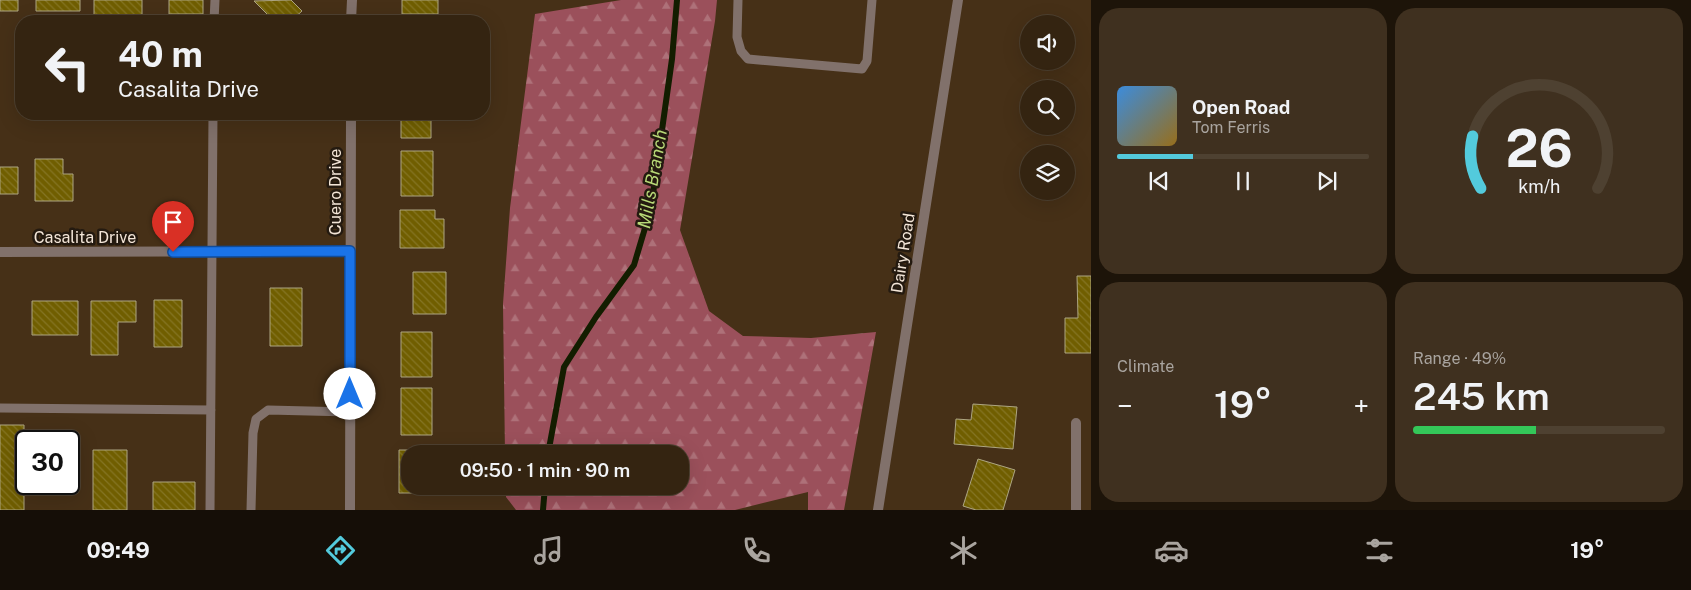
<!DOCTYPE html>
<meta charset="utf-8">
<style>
:root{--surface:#342411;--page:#3f301f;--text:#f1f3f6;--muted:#a9a49f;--line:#4e4131;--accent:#53cadc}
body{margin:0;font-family:"Public Sans",sans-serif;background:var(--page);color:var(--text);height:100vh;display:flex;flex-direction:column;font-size:19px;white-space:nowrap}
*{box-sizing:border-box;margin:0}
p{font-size:16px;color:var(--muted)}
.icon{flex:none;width:28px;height:28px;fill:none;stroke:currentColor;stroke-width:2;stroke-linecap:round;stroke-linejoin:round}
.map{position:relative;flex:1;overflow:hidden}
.details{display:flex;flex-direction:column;gap:8px;padding:8px;background:#1d1409;width:600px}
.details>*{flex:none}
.top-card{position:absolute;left:15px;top:15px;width:475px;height:105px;border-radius:20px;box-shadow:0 5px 20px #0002,0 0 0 1px var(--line);background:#342411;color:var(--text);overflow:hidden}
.controls{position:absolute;left:1020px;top:15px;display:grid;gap:10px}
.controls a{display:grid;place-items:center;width:55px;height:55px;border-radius:50%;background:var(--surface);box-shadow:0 5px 20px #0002,0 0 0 1px var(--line);font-size:25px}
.speed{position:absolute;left:15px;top:430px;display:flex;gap:10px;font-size:25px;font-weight:700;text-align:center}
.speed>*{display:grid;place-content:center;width:65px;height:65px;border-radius:50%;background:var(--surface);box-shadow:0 5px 20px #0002,0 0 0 1px var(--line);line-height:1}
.speed .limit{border:2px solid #111;border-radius:8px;background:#fff;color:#111}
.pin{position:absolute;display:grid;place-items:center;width:42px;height:42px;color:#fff;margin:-51px -21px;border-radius:50% 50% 50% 0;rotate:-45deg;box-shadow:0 0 5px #0007}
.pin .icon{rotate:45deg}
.me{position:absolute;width:55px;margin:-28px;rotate:0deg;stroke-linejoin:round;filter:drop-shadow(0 0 4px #0008)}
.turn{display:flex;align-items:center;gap:18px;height:105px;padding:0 20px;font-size:22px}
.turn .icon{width:65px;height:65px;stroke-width:2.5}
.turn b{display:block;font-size:35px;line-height:42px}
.big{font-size:38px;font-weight:600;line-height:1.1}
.details .tile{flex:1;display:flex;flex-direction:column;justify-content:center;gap:8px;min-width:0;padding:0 18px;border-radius:20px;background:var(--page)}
.details .dial{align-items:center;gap:0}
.dial svg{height:130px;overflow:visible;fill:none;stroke:var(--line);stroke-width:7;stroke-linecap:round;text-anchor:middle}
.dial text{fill:var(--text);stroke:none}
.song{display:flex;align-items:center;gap:15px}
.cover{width:60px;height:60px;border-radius:8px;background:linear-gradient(135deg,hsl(210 70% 55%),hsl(40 70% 35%))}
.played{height:5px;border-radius:2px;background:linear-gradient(90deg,var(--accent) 30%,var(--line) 30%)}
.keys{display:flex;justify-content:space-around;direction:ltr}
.heat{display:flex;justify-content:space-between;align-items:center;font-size:28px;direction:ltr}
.charge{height:8px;border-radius:4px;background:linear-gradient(90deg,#34c759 49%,var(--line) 0)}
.details .tiles{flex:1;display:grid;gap:8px;grid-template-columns:repeat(2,1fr)}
.trip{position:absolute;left:401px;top:445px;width:288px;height:50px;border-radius:20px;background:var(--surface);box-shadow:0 5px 20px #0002,0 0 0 1px var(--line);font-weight:600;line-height:50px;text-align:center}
.dock{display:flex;height:80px;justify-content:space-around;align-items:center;background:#150e07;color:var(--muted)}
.dock .icon{width:35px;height:35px}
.dock .current{color:var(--accent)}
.dock b{font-size:22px;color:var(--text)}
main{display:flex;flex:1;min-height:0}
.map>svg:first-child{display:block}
</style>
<main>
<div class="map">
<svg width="1091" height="510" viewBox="0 0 1091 510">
<defs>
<pattern id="forest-firs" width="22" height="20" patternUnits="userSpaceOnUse" patternTransform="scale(1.25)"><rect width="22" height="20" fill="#9b505b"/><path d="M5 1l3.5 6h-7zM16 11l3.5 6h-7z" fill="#ae7179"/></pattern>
<pattern id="building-back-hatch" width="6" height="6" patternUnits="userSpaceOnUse" patternTransform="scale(1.25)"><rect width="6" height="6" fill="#705e00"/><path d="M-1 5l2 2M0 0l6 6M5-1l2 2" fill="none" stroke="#857524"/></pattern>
</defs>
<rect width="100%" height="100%" fill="#463017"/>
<path fill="url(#forest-firs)" d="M621,0H717L715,21L680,230L709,311L743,336L811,338L876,332L844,510H808V492L735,510H516L506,497V486H680V454H505L503,304L510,208L535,14Z"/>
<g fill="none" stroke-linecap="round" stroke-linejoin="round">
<path stroke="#131d00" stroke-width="6" d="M548,454L564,367L596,317L634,265L651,208L672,59L677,0
M543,510L545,486"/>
</g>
<path fill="url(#building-back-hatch)" stroke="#ada582" d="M0,0H18V11H0Z
M36,0H80V11H36Z
M94,0H142V21H94Z
M169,0H203V14H169Z
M291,0L302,11L291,21H274L254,1Z
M402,0H438V14H402Z
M401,114H431V138H401Z
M401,151H433V196H401Z
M35,159H63V174H73V201H35Z
M0,167H18V194H0Z
M400,210H435V219H444V248H400Z
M413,272H446V314H413Z
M1077,276H1091V353H1065V318H1078Z
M270,288H302V346H270Z
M154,300H182V347H154Z
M32,301H78V335H32Z
M91,301H136V322H118V355H91Z
M401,332H432V377H401Z
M401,388H432V435H401Z
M973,404L1017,407L1013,449L954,444L956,419L971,420Z
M0,425H24V510H0Z
M93,450H127V510H93Z
M399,450H457V454H410V486H427V493H399Z
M978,459L1015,470L1003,510H976L963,506Z
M153,482H195V510H153Z"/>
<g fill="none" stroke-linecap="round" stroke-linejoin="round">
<path stroke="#81716b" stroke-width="9" d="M738,0L737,37L741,51L748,59L862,69L867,61L872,0
M214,21L215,0
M0,408L211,410
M210,510L213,114
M251,510L253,433L256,419L268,410L350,412"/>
<path stroke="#81716b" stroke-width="10" d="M351,21L352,0
M0,252L350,251
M1076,423V510
M350,510L351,114"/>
<path stroke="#81716b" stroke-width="10" d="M878,510L958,0"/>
</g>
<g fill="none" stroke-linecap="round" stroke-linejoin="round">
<defs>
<path id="route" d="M173,252L350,251V394"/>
</defs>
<use href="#route" stroke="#114b97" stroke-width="12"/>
<use href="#route" stroke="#1a73e8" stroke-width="9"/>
</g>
<g text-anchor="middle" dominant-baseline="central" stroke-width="5" stroke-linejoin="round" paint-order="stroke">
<g font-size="16" fill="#f3e5d7" stroke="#241a10">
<text transform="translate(335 192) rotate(-90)">Cuero Drive</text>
<text x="85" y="237">Casalita Drive</text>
<text transform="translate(903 253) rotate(-81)">Dairy Road</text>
</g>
<g font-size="18" font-style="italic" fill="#b8d977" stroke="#241a10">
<text transform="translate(652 179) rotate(-80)">Mills Branch</text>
</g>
</g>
</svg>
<div class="controls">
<a><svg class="icon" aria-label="sound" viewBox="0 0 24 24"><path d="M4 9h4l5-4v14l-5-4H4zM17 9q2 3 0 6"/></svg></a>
<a><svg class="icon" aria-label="search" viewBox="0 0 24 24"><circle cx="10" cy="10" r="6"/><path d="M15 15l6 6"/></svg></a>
<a><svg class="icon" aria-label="layers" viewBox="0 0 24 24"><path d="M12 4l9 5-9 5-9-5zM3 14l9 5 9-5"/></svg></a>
</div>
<div class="speed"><div class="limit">30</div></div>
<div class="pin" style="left:173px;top:252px;background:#d93025"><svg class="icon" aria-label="arrive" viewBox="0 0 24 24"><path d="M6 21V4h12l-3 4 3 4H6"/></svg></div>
<svg class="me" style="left:350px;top:394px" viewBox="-20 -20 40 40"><circle r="19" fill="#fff"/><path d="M0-13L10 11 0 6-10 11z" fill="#1a73e8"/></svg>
<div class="trip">09:50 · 1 min · 90 m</div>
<div class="top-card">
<div class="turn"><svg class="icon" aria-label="left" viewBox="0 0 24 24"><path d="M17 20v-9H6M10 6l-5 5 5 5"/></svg><div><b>40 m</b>Casalita Drive</div></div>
</div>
</div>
<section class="details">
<div class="tiles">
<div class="tile">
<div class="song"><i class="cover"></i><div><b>Open Road</b><p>Tom Ferris</p></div></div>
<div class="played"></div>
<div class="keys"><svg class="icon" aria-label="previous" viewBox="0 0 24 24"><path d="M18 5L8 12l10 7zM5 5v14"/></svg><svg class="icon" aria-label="pause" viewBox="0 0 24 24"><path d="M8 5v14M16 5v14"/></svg><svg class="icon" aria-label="next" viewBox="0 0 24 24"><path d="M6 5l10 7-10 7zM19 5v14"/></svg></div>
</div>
<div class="tile dial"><svg viewBox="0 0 100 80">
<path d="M14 69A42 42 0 1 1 86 69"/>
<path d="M14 69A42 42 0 0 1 9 37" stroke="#53cadc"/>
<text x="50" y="56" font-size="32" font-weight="700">26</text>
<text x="50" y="72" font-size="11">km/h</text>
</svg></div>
<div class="tile"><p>Climate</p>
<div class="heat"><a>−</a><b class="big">19°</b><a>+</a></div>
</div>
<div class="tile"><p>Range · 49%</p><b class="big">245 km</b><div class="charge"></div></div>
</div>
</section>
</main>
<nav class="dock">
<b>09:49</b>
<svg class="icon current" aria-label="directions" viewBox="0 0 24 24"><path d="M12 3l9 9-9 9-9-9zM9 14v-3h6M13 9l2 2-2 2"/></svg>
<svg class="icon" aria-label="music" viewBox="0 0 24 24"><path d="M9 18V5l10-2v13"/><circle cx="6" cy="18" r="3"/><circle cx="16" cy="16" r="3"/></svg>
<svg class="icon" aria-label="phone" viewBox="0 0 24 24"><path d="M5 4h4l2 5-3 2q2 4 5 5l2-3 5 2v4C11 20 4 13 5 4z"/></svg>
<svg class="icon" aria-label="climate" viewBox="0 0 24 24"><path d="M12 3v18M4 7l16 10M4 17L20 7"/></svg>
<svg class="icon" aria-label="car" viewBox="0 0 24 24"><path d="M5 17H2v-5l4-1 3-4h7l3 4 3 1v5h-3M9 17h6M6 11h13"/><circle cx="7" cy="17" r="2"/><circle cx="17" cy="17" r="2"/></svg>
<svg class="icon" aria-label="filters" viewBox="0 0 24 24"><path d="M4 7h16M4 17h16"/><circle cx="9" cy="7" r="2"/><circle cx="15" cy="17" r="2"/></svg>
<b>19°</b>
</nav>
